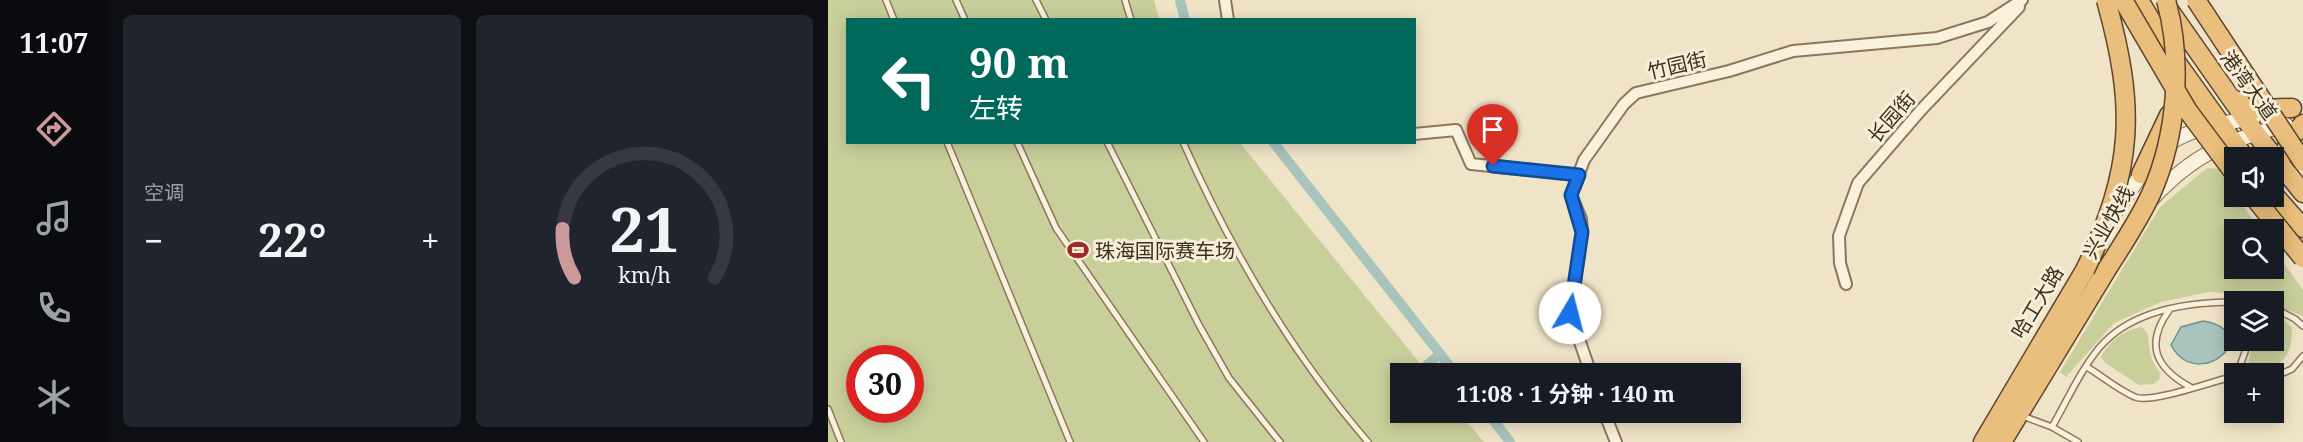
<!DOCTYPE html>
<html lang="zh">
<meta charset="utf-8">
<style>
:root{--surface:#171b24;--page:#20242c;--text:#f1f3f6;--muted:#9ea1a6;--line:#363941;--accent:#cc999b}
body{margin:0;font-family:"Noto Serif","Noto Sans SC",serif;background:var(--page);color:var(--text);height:100vh;display:flex;flex-direction:column;font-size:22px;white-space:nowrap}
*{box-sizing:border-box;margin:0}
p{font-size:20px;color:var(--muted)}
.icon{flex:none;width:33px;height:33px;fill:none;stroke:currentColor;stroke-width:2;stroke-linecap:round;stroke-linejoin:round}
.map{position:relative;flex:1;overflow:hidden}
.drawer{display:flex;flex-direction:column;gap:15px;padding:15px;background:#0d0f14;width:720px}
.drawer>*{flex:none}
.guide{position:absolute;left:18px;top:18px;width:570px;height:126px;border-radius:0px;box-shadow:0 3px 15px #0003;background:#00695c;color:#fff;overflow:hidden}
.buttons{position:absolute;left:1396px;top:147px;display:grid;gap:12px}
.buttons a{display:grid;place-items:center;width:60px;height:60px;border-radius:0px;background:var(--surface);box-shadow:0 3px 15px #0003;font-size:30px}
.speed{position:absolute;left:18px;top:345px;display:flex;gap:12px;font-size:30px;font-weight:700;text-align:center}
.speed>*{display:grid;place-content:center;width:78px;height:78px;border-radius:50%;background:var(--surface);box-shadow:0 3px 15px #0003;line-height:1}
.speed .limit{border:9px solid #d22;background:#fff;color:#111}
.pin{position:absolute;display:grid;place-items:center;width:51px;height:51px;color:#fff;margin:-62px -26px;border-radius:50% 50% 50% 0;rotate:-45deg;box-shadow:0 0 6px #0007}
.pin .icon{rotate:45deg}
.me{position:absolute;width:66px;margin:-33px;rotate:8deg;stroke-linejoin:round;filter:drop-shadow(0 0 4px #0008)}
.turn{display:flex;align-items:center;gap:21px;height:126px;padding:0 24px;font-size:27px}
.turn .icon{width:78px;height:78px;stroke-width:2.5}
.turn b{display:block;font-size:42px;line-height:51px}
.big{font-size:45px;font-weight:700;line-height:1.1}
.drawer .tile{flex:1;display:flex;flex-direction:column;justify-content:center;gap:9px;min-width:0;padding:0 21px;border-radius:9px;background:var(--page)}
.drawer .dial{align-items:center;gap:0}
.dial svg{height:156px;overflow:visible;fill:none;stroke:var(--line);stroke-width:7;stroke-linecap:round;text-anchor:middle}
.dial text{fill:var(--text);stroke:none}
.heat{display:flex;justify-content:space-between;align-items:center;font-size:33px;direction:ltr}
.drawer .tiles{flex:1;display:grid;gap:15px;grid-template-columns:repeat(2,1fr)}
.trip{position:absolute;left:562px;top:363px;width:351px;height:60px;border-radius:0px;background:var(--surface);box-shadow:0 3px 15px #0003;font-weight:700;line-height:60px;text-align:center}
main{display:flex;flex:1;min-height:0}
.tabs{display:flex;flex-direction:column;width:108px;justify-content:space-around;align-items:center;background:#090b0e;color:var(--muted)}
.tabs .icon{width:42px;height:42px}
.tabs .selected{color:var(--accent)}
.tabs b{font-size:27px;color:var(--text)}
.map>svg:first-child{display:block}
</style>
<main>
<nav class="tabs">
<b>11:07</b>
<svg class="icon selected" aria-label="directions" viewBox="0 0 24 24"><path d="M12 3l9 9-9 9-9-9zM9 14v-3h6M13 9l2 2-2 2"/></svg>
<svg class="icon" aria-label="music" viewBox="0 0 24 24"><path d="M9 18V5l10-2v13"/><circle cx="6" cy="18" r="3"/><circle cx="16" cy="16" r="3"/></svg>
<svg class="icon" aria-label="phone" viewBox="0 0 24 24"><path d="M5 4h4l2 5-3 2q2 4 5 5l2-3 5 2v4C11 20 4 13 5 4z"/></svg>
<svg class="icon" aria-label="climate" viewBox="0 0 24 24"><path d="M12 3v18M4 7l16 10M4 17L20 7"/></svg>
</nav>
<section class="drawer">
<div class="tiles">
<div class="tile"><p>空调</p>
<div class="heat"><a>−</a><b class="big">22°</b><a>+</a></div>
</div>
<div class="tile dial"><svg viewBox="0 0 100 80">
<path d="M14 69A42 42 0 1 1 86 69"/>
<path d="M14 69A42 42 0 0 1 8 44" stroke="#cc999b"/>
<text x="50" y="56" font-size="32" font-weight="700">21</text>
<text x="50" y="72" font-size="11">km/h</text>
</svg></div>
</div>
</section>
<div class="map">
<svg width="1475" height="442" viewBox="0 0 1475 442">
<rect width="100%" height="100%" fill="#f0e4c8"/>
<path fill="#c9cf9b" fill-rule="evenodd" d="M0,0H326L331,19L20,20V142L412,143L600,373L573,374V412L632,413L656,442H0ZM32,358H82V410H32Z
M1379,168L1391,169L1431,229L1407,230V268H1446V250L1475,290V316L1446,305V302L1438,301L1424,295L1381,292L1333,302L1286,323L1238,377L1232,372L1332,207Z
M1446,314L1454,317L1464,328C1464,357 1455,368 1425,370L1420,364L1425,341L1446,340Z
M1314,327L1320,334C1321,350 1322,360 1332,373L1331,380L1325,384L1311,385L1277,363L1273,357C1280,342 1298,329 1314,327Z"/>
<path fill="#a9c4bc" stroke="#6f938a" stroke-width="1.5" d="M1375,321C1389,323 1403,329 1402,346C1386,369 1357,371 1343,345L1353,327Z"/>
<g fill="none" stroke-linecap="round" stroke-linejoin="round">
<path stroke="#a9c4bc" stroke-width="10" d="M352,0L357,20
M445,142L628,374
M598,366L612,354
M659,412L682,442"/>
<defs>
<path id="service" d="M58,0L66,20
M128,0L137,20
M208,0L218,20
M297,0L303,20
M119,142L242,442
M189,142L228,228L376,442
M279,142L371,325L401,378L452,442
M355,142C403,250 463,353 540,442
M1399,302L1407,311
M1446,308L1467,319L1475,326
M1342,309C1317,343 1326,367 1362,387
M1259,367C1274,376 1290,390 1307,397C1322,404 1386,381 1407,376
M1409,374L1417,352L1418,340
M1446,377L1464,369L1475,356
M0,409L13,442
M1197,417L1224,427L1250,442
M1224,427C1239,401 1252,371 1271,348C1303,310 1361,302 1407,302"/>
<path id="minor" d="M397,0L400,20
M586,134L628,130L643,164L751,175
M1018,284L1012,263L1011,236L1030,183L1093,110L1191,7
M763,374L742,313L754,232L753,219L743,195L756,160L796,104L808,93L901,71L965,51L1109,38L1160,22L1194,0
M776,412L788,442"/>
<path id="tertiary" d="M1335,149C1356,128 1398,124 1426,117
M1323,200C1365,154 1400,140 1458,125
M1285,216L1318,167"/>
<path id="trunk" d="M1311,0L1344,56L1417,158
M1341,10L1428,134L1475,193
M1405,99L1428,109L1464,108
M1456,154L1462,139L1475,124
M1313,174L1341,115
M1446,195L1475,228
M1155,442L1257,270
M1174,442L1279,269"/>
</defs>
<use href="#service" stroke="#8d765c" stroke-width="8"/>
<use href="#minor" stroke="#8d765c" stroke-width="14"/>
<use href="#tertiary" stroke="#8d765c" stroke-width="16"/>
<use href="#trunk" stroke="#5b4430" stroke-width="21"/>
<use href="#service" stroke="#faf1dc" stroke-width="5"/>
<use href="#minor" stroke="#faf1dc" stroke-width="10"/>
<use href="#tertiary" stroke="#faf1dc" stroke-width="14"/>
<use href="#trunk" stroke="#eabe7c" stroke-width="18"/>
<defs>
<path id="trunk-bridge" d="M1295,0L1360,111L1407,174
M1368,0L1475,162
M1425,196L1475,258
M1279,269C1295,244 1311,220 1323,194C1349,136 1355,61 1338,0
M1257,270C1306,168 1308,108 1278,0"/>
</defs>
<use href="#trunk-bridge" stroke="#5b4430" stroke-width="21" stroke-linecap="butt"/>
<use href="#trunk-bridge" stroke="#eabe7c" stroke-width="18"/>
</g>
<g fill="none" stroke-linecap="round" stroke-linejoin="round">
<defs>
<path id="route" d="M665,166L751,175L743,195L754,232L742,313"/>
</defs>
<use href="#route" stroke="#114b97" stroke-width="15"/>
<use href="#route" stroke="#1a73e8" stroke-width="10"/>
</g>
<defs>
<symbol id="stadium-bare" viewBox="-9 -9 18 18"><path d="M0-5a6.5 5 0 1 0 0 10a6.5 5 0 1 0 0-10ZM-3.5-1.8h7v3.6h-7Z" fill="#9e2a2b" stroke="#f7eed8" stroke-width="2.5" paint-order="stroke"/></symbol>
</defs>
<g fill-rule="evenodd">
<use href="#stadium-bare" x="235" y="235" width="30" height="30"/>
</g>
<g text-anchor="middle" dominant-baseline="central" stroke-width="6" stroke-linejoin="round" paint-order="stroke">
<g font-size="20" fill="#3d2e20" stroke="#f7eed8">
<text transform="translate(849 65) rotate(-13)">竹园街</text>
<text transform="translate(1421 85) rotate(54)">港湾大道</text>
<text transform="translate(1063 117) rotate(-49)">长园街</text>
<text transform="translate(1280 222) rotate(-60)">兴业快线</text>
<text transform="translate(1209 302) rotate(-59)">哈工大路</text>
</g>
<g font-size="20" fill="#3d2e20" stroke="#f7eed8" text-anchor="start">
<text x="267" y="250">珠海国际赛车场</text>
</g>
</g>
</svg>
<div class="buttons">
<a><svg class="icon" aria-label="sound" viewBox="0 0 24 24"><path d="M4 9h4l5-4v14l-5-4H4zM17 9q2 3 0 6"/></svg></a>
<a><svg class="icon" aria-label="search" viewBox="0 0 24 24"><circle cx="10" cy="10" r="6"/><path d="M15 15l6 6"/></svg></a>
<a><svg class="icon" aria-label="layers" viewBox="0 0 24 24"><path d="M12 4l9 5-9 5-9-5zM3 14l9 5 9-5"/></svg></a>
<a>+</a>
</div>
<div class="speed"><div class="limit">30</div></div>
<div class="pin" style="left:665px;top:166px;background:#d93025"><svg class="icon" aria-label="arrive" viewBox="0 0 24 24"><path d="M6 21V4h12l-3 4 3 4H6"/></svg></div>
<svg class="me" style="left:742px;top:313px" viewBox="-20 -20 40 40"><circle r="19" fill="#fff"/><path d="M0-13L10 11 0 6-10 11z" fill="#1a73e8"/></svg>
<div class="trip">11:08 · 1 分钟 · 140 m</div>
<div class="guide">
<div class="turn"><svg class="icon" aria-label="left" viewBox="0 0 24 24"><path d="M17 20v-9H6M10 6l-5 5 5 5"/></svg><div><b>90 m</b>左转</div></div>
</div>
</div>
</main>
